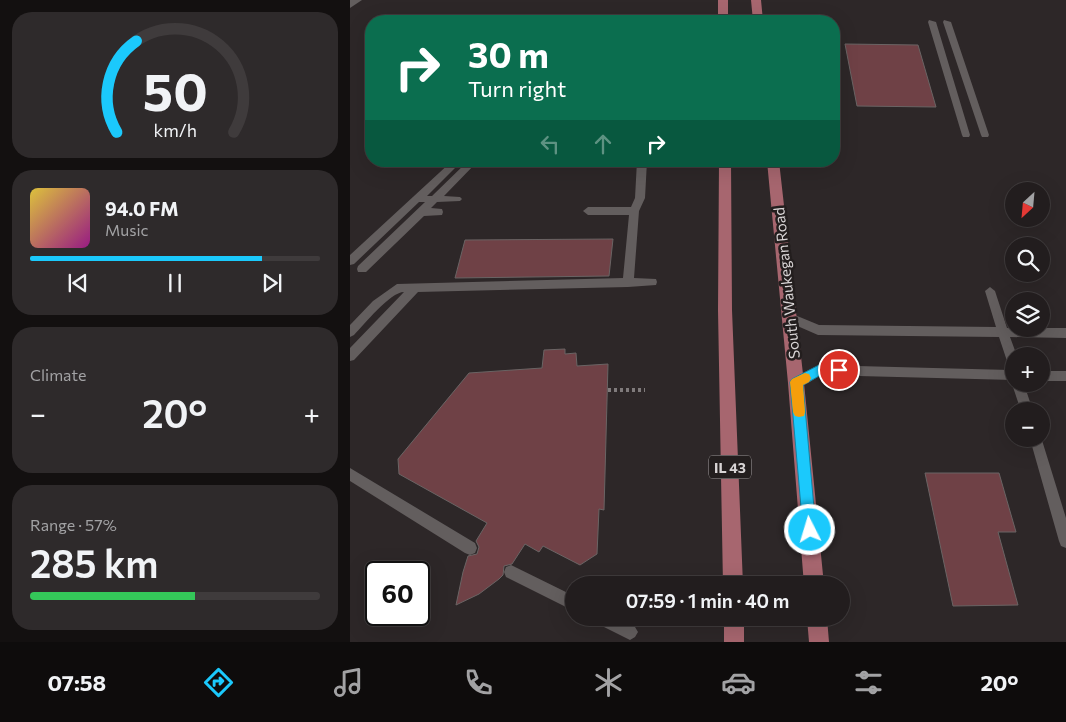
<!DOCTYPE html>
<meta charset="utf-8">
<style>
:root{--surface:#221d1e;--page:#2e2a2b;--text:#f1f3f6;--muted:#a2a2a4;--line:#3f3b3c;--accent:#1bc9fc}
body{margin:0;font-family:Commissioner,sans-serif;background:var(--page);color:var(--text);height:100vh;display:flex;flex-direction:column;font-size:19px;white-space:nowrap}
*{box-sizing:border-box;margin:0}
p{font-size:16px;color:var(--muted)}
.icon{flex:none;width:28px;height:28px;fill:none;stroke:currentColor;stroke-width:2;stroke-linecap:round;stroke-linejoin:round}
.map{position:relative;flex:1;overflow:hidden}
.side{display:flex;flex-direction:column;gap:12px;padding:12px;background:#131010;width:350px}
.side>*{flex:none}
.guide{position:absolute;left:15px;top:15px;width:475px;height:152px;border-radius:20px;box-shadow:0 5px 20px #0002,0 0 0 1px var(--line);background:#0b6e4f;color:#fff;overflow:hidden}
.needle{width:32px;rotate:206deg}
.tools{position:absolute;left:655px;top:182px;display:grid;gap:10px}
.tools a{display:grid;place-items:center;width:45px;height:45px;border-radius:50%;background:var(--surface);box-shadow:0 5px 20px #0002,0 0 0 1px var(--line);font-size:25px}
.speed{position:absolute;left:15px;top:561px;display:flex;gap:10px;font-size:25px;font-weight:700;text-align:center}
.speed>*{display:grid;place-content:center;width:65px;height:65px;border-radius:50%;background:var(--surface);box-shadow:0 5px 20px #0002,0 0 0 1px var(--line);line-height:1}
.speed .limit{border:2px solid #111;border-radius:8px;background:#fff;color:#111}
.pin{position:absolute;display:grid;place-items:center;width:42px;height:42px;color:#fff;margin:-21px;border:2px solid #fff;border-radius:50%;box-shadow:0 1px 5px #0007}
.me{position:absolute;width:55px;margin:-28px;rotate:355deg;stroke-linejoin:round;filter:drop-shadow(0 0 4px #0008)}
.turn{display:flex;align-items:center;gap:18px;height:105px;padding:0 20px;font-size:22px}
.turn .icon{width:65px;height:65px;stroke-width:2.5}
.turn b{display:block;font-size:35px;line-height:42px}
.lanes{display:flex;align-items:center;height:48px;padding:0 20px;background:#0003;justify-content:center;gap:25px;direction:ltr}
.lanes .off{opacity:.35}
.big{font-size:38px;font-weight:600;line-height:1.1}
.side .tile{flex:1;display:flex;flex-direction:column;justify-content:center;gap:8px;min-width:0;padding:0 18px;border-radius:20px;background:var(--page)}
.side .dial{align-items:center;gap:0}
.dial svg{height:130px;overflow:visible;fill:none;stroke:var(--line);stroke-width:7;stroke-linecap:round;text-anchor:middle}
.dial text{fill:var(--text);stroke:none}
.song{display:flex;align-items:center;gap:15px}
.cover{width:60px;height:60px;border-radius:8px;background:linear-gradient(135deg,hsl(50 70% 55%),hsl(310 70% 35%))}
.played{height:5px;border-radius:2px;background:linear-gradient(90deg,var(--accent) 80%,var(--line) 80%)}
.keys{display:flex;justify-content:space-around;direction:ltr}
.heat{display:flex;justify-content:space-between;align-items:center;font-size:28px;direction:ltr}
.charge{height:8px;border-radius:4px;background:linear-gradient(90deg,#34c759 57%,var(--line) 0)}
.trip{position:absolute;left:215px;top:576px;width:285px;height:50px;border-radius:25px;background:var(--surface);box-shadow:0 5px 20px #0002,0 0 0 1px var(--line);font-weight:600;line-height:50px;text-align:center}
.tab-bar{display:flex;height:80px;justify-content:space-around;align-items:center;background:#0e0c0c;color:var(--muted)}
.tab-bar .icon{width:35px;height:35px}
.tab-bar .on{color:var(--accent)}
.tab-bar b{font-size:22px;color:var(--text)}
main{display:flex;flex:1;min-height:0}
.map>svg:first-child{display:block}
</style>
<main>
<section class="side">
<div class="tile dial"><svg viewBox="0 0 100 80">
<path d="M14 69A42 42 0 1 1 86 69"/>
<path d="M14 69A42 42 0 0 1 26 13" stroke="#1bc9fc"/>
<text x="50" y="56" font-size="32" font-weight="700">50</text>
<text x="50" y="72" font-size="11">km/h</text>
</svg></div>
<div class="tile">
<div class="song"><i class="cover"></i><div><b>94.0 FM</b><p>Music</p></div></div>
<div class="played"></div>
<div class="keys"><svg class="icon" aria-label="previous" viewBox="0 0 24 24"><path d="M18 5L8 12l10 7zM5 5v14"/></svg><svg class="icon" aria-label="pause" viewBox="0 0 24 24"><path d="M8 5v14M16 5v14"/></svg><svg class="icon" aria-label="next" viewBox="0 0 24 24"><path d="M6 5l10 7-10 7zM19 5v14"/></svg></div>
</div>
<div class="tile"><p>Climate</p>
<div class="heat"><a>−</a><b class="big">20°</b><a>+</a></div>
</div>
<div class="tile"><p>Range · 57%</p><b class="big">285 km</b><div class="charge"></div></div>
</section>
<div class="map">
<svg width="716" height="642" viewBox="0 0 716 642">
<rect width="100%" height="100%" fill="#2d2728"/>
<path fill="#6f4146" stroke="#6a6464" d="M495,44L568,45L586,107L507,106Z
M263,239L259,276L105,278L115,240Z
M215,349V354L226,353L227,366L258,364L254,510L249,509L247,554L230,565L193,546L189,552L175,544L162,564L154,566L153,575L149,579L129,594L106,605L113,572L118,556L127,554L129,547L126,541L137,523L49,474L48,459L119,373L192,368L194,350Z
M575,473H649L666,532H648L668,605L603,606Z"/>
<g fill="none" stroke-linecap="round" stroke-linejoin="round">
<path stroke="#807b7c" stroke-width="4" stroke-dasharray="3 3" stroke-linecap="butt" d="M258,390H295"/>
<path fill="#635e5e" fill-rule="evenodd" d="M579,20L586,22L620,135L619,137H613L612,135L578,22Z
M594,20L601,22L639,135L638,137H632L631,135L593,22Z
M102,161H112L77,196H82L118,161H128L94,196L110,197L112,199L110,201L87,202L81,208L92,209L93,212L92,215L74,216L16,272H8L7,269L8,266L75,202H69L4,264L0,265V255Z
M287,161H297L295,198L289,211L284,278L306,279L307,282L306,285L278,287L68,292L4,360L0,361V348L54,292C40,292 14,325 4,335L0,337V325L23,301L47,284L273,278L279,215H238L233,211L238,207H281L285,198Z
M640,287L645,291L657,328H716V338L660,337L667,356H664V380L470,375C462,380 451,390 442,387L440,383L442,379L469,365L660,370L649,337L468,335L436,321L434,318L436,315L440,313L469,325L646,327L635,291Z
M691,371H716V381H691Z
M664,380V384H674L683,411H671L662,384Z
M691,437L716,518V548L711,546L709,541L680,439H691Z
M0,468L125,543L127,548L125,553L120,555L115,553L0,481Z
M161,565L224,596V611L156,577L154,572L156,567Z
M244,618H266L285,627L288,632L285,637L280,640L246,623Z"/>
<path fill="#635e5e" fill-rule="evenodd" d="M0,0H12L0,8Z"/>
<path fill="#a7666f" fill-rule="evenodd" d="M368,0H378V21H368Z
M401,0H411L413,21H403Z
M369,161H381L382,310L393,585H373L368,310Z
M417,161H429L454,383L474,585H454L438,383Z
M374,618H394V642H374Z
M457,618H477L479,642H459Z"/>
</g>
<path fill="#1bc9fc" stroke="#1283a4" d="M469,365L493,367L495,370L493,374L471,375L453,385L466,530L464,535L460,537L455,535L453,530L440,382L442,379Z"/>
<path fill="#f59e0b" d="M455,373L459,374L461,378L459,382L453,385L455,412L454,416L449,417L445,416L443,412L440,382L442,379Z"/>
<g text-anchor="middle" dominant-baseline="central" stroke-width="5" stroke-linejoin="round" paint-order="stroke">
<rect fill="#231e1e" stroke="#a29d9e" stroke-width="1" x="359" y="455.5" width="42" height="23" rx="4"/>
<g font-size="14" font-weight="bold" fill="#d8d4d5">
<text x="380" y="467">IL 43</text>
</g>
<g font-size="15" fill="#d8d4d5" stroke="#231e1e">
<text transform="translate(436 283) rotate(-96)">South Waukegan Road</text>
</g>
</g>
</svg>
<div class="tools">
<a><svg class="needle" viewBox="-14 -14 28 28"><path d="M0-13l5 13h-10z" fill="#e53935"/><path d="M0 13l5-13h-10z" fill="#a2a2a4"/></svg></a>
<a><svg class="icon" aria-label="search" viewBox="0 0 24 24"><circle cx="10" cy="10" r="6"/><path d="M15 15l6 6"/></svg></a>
<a><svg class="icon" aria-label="layers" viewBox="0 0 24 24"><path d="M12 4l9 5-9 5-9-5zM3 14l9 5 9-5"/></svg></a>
<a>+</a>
<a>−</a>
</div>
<div class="speed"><div class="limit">60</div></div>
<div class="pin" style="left:489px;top:370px;background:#d93025"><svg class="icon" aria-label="arrive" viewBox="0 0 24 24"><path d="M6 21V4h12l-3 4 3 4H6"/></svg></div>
<svg class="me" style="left:460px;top:530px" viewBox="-20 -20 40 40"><circle r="17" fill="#1bc9fc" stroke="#fff" stroke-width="3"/><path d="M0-11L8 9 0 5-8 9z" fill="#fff"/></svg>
<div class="trip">07:59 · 1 min · 40 m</div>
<div class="guide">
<div class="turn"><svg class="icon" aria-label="right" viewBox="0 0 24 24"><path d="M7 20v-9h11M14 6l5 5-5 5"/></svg><div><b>30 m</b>Turn right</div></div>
<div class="lanes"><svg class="icon off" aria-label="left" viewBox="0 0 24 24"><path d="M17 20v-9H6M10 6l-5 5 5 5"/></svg><svg class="icon off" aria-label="ahead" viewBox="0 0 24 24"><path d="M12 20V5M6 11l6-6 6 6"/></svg><svg class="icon" aria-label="right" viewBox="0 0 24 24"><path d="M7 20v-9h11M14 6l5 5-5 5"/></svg></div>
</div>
</div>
</main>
<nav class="tab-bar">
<b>07:58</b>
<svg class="icon on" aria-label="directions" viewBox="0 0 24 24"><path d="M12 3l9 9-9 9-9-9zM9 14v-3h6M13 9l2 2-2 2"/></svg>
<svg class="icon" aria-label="music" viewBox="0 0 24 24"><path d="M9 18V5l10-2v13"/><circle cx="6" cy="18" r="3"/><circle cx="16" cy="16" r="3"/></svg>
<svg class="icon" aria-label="phone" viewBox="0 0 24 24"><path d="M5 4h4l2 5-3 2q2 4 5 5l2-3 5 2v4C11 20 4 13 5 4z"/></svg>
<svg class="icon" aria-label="climate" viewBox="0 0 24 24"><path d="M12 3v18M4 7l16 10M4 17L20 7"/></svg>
<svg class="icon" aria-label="car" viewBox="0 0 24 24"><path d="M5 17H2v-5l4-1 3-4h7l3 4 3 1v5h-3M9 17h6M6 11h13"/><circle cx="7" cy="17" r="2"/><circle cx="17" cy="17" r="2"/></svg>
<svg class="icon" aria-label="filters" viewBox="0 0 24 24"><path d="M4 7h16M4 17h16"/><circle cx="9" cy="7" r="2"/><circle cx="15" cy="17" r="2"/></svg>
<b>20°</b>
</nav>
